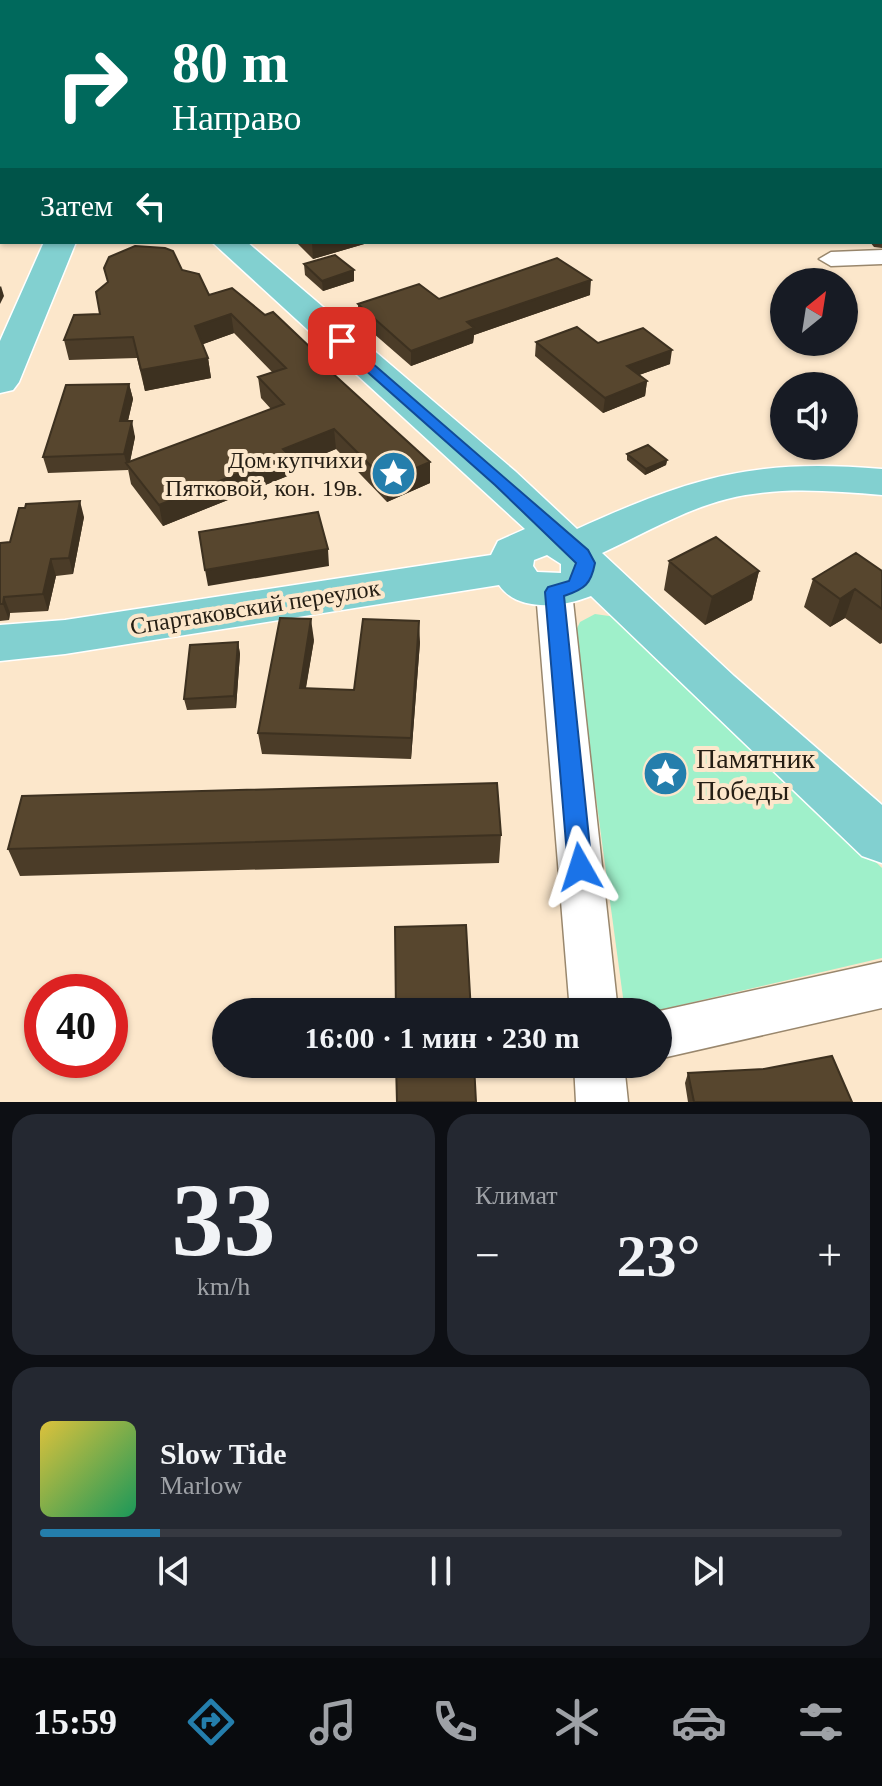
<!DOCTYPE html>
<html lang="ru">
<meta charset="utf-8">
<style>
:root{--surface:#171b24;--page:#242831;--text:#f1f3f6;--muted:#9ea1a6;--line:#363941;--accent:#247eac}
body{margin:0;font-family:Georgia,serif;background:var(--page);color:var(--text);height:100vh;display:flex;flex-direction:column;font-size:30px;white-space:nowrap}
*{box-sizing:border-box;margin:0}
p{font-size:26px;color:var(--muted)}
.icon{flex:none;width:44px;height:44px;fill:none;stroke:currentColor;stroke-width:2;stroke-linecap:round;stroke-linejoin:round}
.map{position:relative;height:1102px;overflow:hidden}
.details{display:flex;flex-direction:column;gap:12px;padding:12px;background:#0d0f14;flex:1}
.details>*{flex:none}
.top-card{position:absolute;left:0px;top:0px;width:882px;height:244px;box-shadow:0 2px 6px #0004;background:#00695c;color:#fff;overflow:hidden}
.needle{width:52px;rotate:30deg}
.buttons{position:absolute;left:770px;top:268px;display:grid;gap:16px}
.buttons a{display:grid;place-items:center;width:88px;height:88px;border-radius:50%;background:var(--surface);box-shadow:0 2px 6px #0004;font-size:40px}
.speed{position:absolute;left:24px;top:974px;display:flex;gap:16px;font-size:40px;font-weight:700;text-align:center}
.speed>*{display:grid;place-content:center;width:104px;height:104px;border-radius:50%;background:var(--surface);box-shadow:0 2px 6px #0004;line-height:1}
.speed .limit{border:12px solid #d22;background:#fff;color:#111}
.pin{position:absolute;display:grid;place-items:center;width:68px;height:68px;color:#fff;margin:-34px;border-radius:16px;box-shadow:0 4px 12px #0006}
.me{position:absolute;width:88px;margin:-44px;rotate:354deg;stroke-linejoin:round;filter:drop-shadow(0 0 6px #0008)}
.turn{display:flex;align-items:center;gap:28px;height:168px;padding:0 40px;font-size:36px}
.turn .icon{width:104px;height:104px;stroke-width:2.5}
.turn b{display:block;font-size:56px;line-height:68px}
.then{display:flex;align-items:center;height:76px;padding:0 40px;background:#0003;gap:16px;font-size:30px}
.big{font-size:60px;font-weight:700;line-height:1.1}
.details .tile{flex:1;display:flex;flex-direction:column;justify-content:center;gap:12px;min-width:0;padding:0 28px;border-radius:24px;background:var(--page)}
.details .dial{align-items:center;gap:0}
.dial b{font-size:104px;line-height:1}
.song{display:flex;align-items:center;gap:24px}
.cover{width:96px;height:96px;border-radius:12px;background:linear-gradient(135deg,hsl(50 70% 55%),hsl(150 70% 35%))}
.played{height:8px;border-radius:4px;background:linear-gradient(90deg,var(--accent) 15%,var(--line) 15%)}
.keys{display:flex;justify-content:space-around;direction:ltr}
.heat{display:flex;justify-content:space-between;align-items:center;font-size:44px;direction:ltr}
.details .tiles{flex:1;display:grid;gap:12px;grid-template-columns:1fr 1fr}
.tile:last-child{grid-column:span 2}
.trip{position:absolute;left:212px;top:998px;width:460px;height:80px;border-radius:40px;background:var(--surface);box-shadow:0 2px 6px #0004;font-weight:700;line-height:80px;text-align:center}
.tabs{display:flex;height:128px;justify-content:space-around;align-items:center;background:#090b0e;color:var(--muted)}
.tabs .icon{width:56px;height:56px}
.tabs .on{color:var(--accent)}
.tabs b{font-size:36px;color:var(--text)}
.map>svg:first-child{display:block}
</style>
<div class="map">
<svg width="882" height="1102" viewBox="0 0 882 1102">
<rect width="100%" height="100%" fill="#fce7cb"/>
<path fill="#9ff0ca" d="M595,614L616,617L636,631L882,868V958L651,1012H625L574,635L580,622Z"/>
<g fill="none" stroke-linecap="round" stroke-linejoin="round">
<defs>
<path id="minor" d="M152,0H168V2H152Z
M368,0H386L387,2H369Z
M565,0H581L582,2H566Z
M882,250V264L831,266L819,259L831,252Z
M554,580L566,583L572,592L618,1012H570L536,592L542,583Z
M882,962V1008L658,1059L655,1012Z
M574,1064H624L628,1102H576Z"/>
<path id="major" d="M520,0H546L519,2Z
M0,35H2V51H0Z
M44,242H76L19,382L13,390L0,393V341Z
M212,242H247L516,472L577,529C692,477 754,458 882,469V495C831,491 778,486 727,499C684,510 643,534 602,553L734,676L882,805V863L862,856L591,596C564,607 518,613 499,585L65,654L0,661V625L65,620L491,555L498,541L525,529ZM547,555L561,564V573L537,572L533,566L534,560Z"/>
</defs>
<use href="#minor" stroke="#99876d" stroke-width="3"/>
<use href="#major" stroke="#fff" stroke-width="3"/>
<use href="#minor" fill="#fff" fill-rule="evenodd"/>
<use href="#major" fill="#82d0d0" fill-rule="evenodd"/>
</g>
<path fill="#4b3c28" d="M745,0H870L830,2H746Z
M880,224H882V248L874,247L870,242H880Z
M296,242H371L313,259Z
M304,264L354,270V281L323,291L305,275Z
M182,270L209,295L334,375L430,483L387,502L336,449L290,468V475L163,526L131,484L128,469V470L48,473L43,457L129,384L133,399L128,421L135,437L130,462L271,409L261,398L258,377L272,372L234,333L203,344L208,358L211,378L145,391L137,358L69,360L64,340L100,314Z
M590,295L474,335L473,343L411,366L358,320V304L439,299Z
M536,342L598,343L670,364L639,375L647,381L645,396L603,413L535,356Z
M627,454L667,460L666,465L645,475L627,460Z
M84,517L73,574L56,576L48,611L10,613L9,620L0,621V543L10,542Z
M669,561L759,571L752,600L705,625L664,590Z
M882,571V643L880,644L845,618L830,627L804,607L813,579Z
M314,640L306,688L354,690L420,642L411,759L262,754L258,733Z
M238,642L240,654L236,708L187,710L184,699Z
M501,835L499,863L20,876L8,849Z
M688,1073L852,1102H688L685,1083Z"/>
<path fill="#3d3120" d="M640,0H691V2H640Z
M312,242H371L313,259Z
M354,270V281L323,291L322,281Z
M591,280L590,295L474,335L473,343L411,366V351L467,322Z
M1,286L4,296L0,304V287Z
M231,314L234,333L198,346L195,326Z
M672,350L670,364L625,380L627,366Z
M208,358L211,378L145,391L141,370Z
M647,381L645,396L603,413L605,398Z
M129,384L133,399L124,437L120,421Z
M132,421L135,437L129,466L126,463L128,470L124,454Z
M334,429L336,449L290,468V475L163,526L159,505L283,449Z
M667,460L666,465L645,475L646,469Z
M430,462V483L387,502L386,481Z
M80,501L84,517L73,574L69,558Z
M328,549L329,566L208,586L205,570Z
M51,559L56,576L48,611L43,594Z
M759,571L752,600L705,625L712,597Z
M855,589L845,618L830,627L840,599Z
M4,597L10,613L9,620L3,604Z
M311,619L314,640L302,709L300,688Z
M419,621L420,642L411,759V738Z
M238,642L240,654L236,708L234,696Z"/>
<path fill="#57462e" stroke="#3d3120" stroke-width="2" d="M750,0H828L830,2H751Z
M880,81H882V119L880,120Z
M0,94L2,95V127L0,114Z
M880,124L882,135V141L880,142Z
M2,131V204H0V132Z
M880,176L882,178V193H880Z
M880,224H882V238H880Z
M135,246L165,248L173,251L182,270L199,274L209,295L232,288L265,315L273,312L333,369L329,370L430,462L386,481L334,429L283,449L288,454L159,505L126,463L284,404L258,377L286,368L231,314L195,326L208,358L141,370L133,337L64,340L74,315L100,314L96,292L108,282L104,268L109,257Z
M335,255L354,270L322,281L304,264Z
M557,258L591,280L467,322L474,328L411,351L358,304L419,284L439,299Z
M577,327L598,343L643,328L672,350L627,366L647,381L605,398L536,342Z
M129,384L120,421H132L124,454L43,457L66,385Z
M648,445L667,460L646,469L627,454Z
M80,501L69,558L51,559L43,594L4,597L3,604H0V543L10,542L19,508H25L26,504Z
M318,512L328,549L205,570L199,532Z
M716,537L759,571L712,597L669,561Z
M856,553L882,571V609L855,589L840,599L813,579Z
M280,618L311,619L300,688L354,690L363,619L419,621L411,738L258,733Z
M238,642L234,696L184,699L190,645Z
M497,783L501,835L8,849L22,796Z
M466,925L471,1012H396L395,927Z
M832,1056L852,1102H694L688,1073L764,1069Z
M396,1064H474L476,1102H397Z"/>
<path fill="#1a73e8" stroke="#114b97" stroke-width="2" d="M342,337L588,550L595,563C591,584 585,589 564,596L592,867L588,874L580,878L572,874L568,867L545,592L548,587L569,581L576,563L495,485L337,345L334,341Z"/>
<defs>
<symbol id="sight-disc" viewBox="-11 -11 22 22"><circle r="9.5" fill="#247eac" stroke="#fce7cb"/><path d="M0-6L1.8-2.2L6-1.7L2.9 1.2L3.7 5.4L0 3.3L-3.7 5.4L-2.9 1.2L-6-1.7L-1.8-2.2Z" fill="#fff"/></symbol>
</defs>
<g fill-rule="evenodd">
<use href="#sight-disc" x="368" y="448" width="51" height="51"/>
<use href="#sight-disc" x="640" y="748" width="51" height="51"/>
</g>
<g text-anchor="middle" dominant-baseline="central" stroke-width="8" stroke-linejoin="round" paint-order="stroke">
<g font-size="24" fill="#251e14" stroke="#fce7cb" text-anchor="end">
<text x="363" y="460">Дом купчихи<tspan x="363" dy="28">Пятковой, кон. 19в.</tspan></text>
</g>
<g font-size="24" fill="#251e14" stroke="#fce7cb">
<text transform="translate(255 607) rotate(-9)">Спартаковский переулок</text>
</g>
<g font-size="28" fill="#251e14" stroke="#fce7cb" text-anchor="start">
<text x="696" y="758">Памятник<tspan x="696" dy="32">Победы</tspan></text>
</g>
</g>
</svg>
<div class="buttons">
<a><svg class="needle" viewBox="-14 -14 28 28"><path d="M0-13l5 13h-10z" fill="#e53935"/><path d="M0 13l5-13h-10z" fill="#9ea1a6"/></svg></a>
<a><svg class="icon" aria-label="sound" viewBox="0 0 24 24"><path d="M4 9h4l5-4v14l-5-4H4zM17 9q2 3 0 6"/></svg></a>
</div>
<div class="speed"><div class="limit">40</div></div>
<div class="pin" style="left:342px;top:341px;background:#d93025"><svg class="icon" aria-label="arrive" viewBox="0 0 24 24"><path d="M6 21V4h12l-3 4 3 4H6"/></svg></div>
<svg class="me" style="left:580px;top:867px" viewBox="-20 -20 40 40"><path d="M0-17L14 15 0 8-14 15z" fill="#1a73e8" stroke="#fff" stroke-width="4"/></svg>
<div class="trip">16:00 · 1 мин · 230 m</div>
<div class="top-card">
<div class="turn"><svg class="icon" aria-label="right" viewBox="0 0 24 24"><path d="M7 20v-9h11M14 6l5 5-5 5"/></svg><div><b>80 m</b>Направо</div></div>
<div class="then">Затем<svg class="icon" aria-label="left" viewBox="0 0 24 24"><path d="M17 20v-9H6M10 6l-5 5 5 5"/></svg></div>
</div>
</div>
<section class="details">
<div class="tiles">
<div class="tile dial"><b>33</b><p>km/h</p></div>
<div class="tile"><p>Климат</p>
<div class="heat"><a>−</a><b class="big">23°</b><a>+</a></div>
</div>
<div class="tile">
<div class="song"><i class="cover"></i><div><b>Slow Tide</b><p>Marlow</p></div></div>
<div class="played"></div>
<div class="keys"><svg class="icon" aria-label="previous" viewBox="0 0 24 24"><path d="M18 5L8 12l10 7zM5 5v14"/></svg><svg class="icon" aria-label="pause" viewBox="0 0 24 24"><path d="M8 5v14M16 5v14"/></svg><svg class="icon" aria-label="next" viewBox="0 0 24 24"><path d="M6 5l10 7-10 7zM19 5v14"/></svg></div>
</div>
</div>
</section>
<nav class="tabs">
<b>15:59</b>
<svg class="icon on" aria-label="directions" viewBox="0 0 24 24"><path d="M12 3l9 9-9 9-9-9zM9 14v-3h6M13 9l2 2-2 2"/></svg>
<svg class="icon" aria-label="music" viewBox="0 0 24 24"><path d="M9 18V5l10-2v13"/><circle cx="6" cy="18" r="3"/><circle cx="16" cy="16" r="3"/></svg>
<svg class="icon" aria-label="phone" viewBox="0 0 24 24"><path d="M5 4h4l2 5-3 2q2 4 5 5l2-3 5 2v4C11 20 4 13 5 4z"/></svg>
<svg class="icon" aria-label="climate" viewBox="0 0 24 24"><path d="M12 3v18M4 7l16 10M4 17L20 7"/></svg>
<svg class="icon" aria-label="car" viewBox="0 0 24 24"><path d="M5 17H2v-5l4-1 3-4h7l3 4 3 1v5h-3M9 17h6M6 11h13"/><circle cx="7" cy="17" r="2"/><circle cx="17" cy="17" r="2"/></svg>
<svg class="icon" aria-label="filters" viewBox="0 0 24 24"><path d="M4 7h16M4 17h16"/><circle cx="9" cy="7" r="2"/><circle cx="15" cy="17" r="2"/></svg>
</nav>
